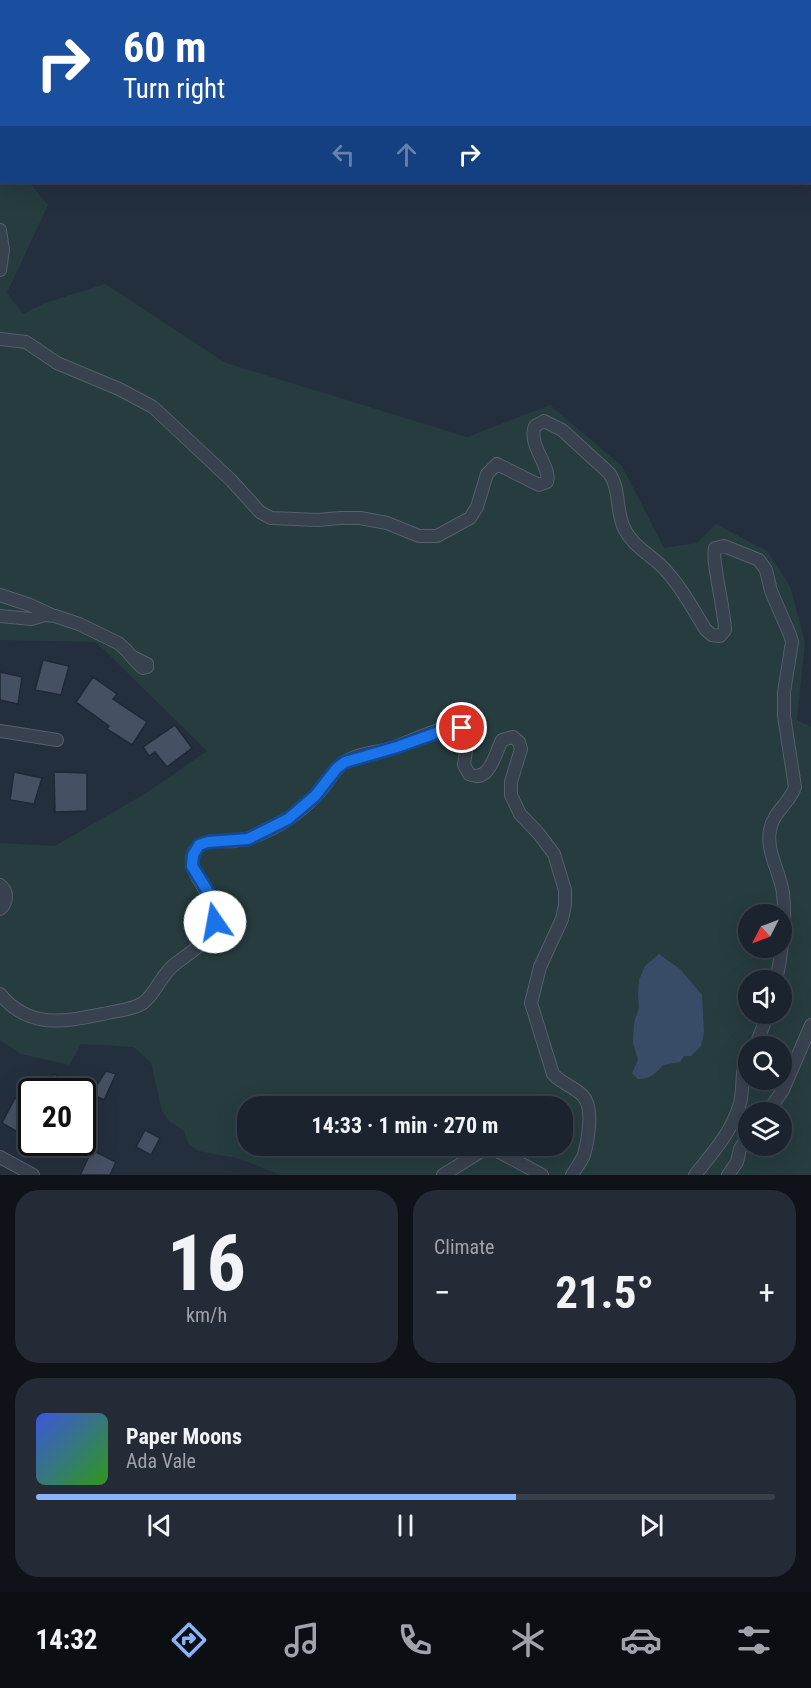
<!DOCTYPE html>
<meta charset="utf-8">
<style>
:root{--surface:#1b232e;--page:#242b36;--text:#f1f3f6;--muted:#a0a4aa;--line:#39404a;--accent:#8ab4f8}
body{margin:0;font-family:"Roboto Condensed",sans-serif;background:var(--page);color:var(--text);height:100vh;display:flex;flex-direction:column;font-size:22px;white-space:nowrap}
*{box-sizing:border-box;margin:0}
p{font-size:20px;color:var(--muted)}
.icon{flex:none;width:33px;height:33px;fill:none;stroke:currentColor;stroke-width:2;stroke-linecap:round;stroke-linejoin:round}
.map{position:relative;height:1175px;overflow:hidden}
.panel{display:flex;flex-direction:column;gap:15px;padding:15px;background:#0f1319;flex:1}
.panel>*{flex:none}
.top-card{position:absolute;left:0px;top:0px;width:812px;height:183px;box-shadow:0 6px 24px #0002,0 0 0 2px var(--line);background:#1a4fa0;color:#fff;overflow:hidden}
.needle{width:39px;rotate:228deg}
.tools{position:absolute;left:738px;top:904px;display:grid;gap:12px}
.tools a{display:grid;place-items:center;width:54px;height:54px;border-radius:50%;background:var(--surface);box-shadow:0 6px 24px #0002,0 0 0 2px var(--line);font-size:30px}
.speed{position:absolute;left:18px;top:1078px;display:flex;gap:12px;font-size:30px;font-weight:700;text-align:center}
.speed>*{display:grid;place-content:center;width:78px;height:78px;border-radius:50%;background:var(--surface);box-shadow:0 6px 24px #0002,0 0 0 2px var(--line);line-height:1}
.speed .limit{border:3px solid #111;border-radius:9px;background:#fff;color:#111}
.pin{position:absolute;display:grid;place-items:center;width:51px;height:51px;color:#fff;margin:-26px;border:3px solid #fff;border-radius:50%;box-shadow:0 2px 6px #0007}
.me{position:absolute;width:66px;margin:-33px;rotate:348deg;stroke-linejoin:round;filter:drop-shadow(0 0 4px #0008)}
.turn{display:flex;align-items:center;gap:21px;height:126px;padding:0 24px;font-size:27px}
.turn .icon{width:78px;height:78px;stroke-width:2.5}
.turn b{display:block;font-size:42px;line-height:51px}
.lanes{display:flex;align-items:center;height:57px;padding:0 24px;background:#0003;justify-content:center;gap:30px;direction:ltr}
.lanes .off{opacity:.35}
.big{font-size:45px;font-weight:700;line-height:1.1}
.panel .widget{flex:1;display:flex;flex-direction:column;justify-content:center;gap:9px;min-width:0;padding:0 21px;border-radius:24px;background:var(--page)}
.panel .dial{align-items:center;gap:0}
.dial b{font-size:78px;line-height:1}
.song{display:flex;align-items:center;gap:18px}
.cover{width:72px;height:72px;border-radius:9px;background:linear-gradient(135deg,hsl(230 70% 55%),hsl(110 70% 35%))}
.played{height:6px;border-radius:3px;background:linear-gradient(90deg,var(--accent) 65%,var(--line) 65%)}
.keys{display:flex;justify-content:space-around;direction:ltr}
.heat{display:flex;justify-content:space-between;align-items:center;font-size:33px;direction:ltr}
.panel .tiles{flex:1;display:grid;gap:15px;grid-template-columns:1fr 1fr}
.widget:last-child{grid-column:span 2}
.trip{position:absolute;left:237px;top:1096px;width:336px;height:60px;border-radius:24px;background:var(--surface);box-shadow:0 6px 24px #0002,0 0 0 2px var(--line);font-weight:700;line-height:60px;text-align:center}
.menu{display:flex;height:96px;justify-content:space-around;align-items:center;background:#0b0e12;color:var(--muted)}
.menu .icon{width:42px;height:42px}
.menu .on{color:var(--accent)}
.menu b{font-size:27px;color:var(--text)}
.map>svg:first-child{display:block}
</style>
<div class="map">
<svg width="811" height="1175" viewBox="0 0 811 1175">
<rect width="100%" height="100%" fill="#242f3e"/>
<path fill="#263c3f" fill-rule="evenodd" d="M0,147L2,182H29L48,205L7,293L23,314L45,303L105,284L226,363L467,437L550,405L622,466L664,548L697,543L716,524L767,551L790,586L805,642L797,720L811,727V1175H281L237,1158L198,1151L188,1143L184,1131L170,1122L162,1111L151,1063L134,1047L81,1044L69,1065L21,1054L0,1040V843L55,846L146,793L207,751L96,642L0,640ZM748,915H782V948H748ZM748,981H782V1014H748ZM748,1047H782V1080H748ZM248,1107H562V1146H248ZM748,1113H782V1146H748Z"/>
<path fill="#394c67" d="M659,954L680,969L702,995L704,1033L701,1046L691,1056H684L680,1062L663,1065C656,1073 650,1079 638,1079L632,1073L638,1060L633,1043L634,1022L639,1008L638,994L639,980L645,966Z"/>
<path fill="#455162" stroke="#1f2835" stroke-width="1.5" d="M43,660L69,666L61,695L35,690Z
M0,672L22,677L18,704L0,700Z
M93,677L117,694L113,699L147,722L132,745L107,729L109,726L76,702Z
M175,725L192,748L167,767L155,752L149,756L143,747Z
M14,772L42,778L34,804L10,800Z
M54,772L87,773V811L55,812Z
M106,1071L116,1074L104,1100L91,1094Z
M54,1074L61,1079L58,1086L53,1092H44Z
M15,1098L32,1108V1128L26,1137L2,1123Z
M145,1130L160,1138L151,1155L136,1147Z
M42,1143H75L67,1158Z
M92,1150L116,1162L110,1175H80Z"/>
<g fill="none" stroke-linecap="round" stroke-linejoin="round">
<defs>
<path id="minor" d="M499,2V0
M0,230L3,250L0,270
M0,339L26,342L57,363L119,389L153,407L231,480L260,512L271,518L318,520L340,518H360L387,523L419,536H437L470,518L477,507L487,474L497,464L539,485L547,482C552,467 527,445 535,426L544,421L562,430L609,473C621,489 615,512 625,530C635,549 654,556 667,572C683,589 693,610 706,630L712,635L720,636L725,630C725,612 711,558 715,548L724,546L759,560L766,570L771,591L790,635L792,642L784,692V716L795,787C790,803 773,812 770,830C766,852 780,872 783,893C786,922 782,953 776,981
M0,595L30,605L54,616
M0,616L31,619L45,615L55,616L79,624L118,643C128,650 134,661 143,668L147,667V664L133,657
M0,731L57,740
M0,885C8,891 8,902 0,909
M0,994C30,1031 68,1021 108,1013C120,1010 132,1010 143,1003C156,993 161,975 174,965C187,954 207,944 213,928C225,898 178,871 196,849C205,838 222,842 234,841C258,839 285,823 303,808C311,801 319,794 325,785C331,778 335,770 342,764C357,752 380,753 398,746C410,741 445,725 458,727C463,728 465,731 468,735L464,765L469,774C489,784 495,754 502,740L513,737L519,742L521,749L511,782V795L520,814L539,834L554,854L565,890V905L562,919L540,967L531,1003L553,1074C562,1084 575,1087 583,1096C594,1107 588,1141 584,1155C581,1162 576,1168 572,1175
M755,1047L768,1014
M767,1113L783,1090L811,1025
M0,1157L33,1175
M443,1175L480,1152L494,1149L542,1175
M695,1175C713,1152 732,1132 740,1103C744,1087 740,1072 748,1056
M728,1175L737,1162L740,1149L748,1136"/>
</defs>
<use href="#minor" stroke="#565f6c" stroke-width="14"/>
<use href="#minor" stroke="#38414e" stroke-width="12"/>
</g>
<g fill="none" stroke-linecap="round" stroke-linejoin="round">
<defs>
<path id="route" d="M215,922V912L213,900L192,866L193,855L199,845L208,842L248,839L288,819L315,796L337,768L345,762L397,747L450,728H462"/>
</defs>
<use href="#route" stroke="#114b97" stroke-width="15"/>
<use href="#route" stroke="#1a73e8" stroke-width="10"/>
</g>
</svg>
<div class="tools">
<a><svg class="needle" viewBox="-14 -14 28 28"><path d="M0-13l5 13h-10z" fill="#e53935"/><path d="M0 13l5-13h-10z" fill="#a0a4aa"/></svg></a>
<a><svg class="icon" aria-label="sound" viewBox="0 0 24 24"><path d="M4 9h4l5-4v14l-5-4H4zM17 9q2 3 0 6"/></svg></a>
<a><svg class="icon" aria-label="search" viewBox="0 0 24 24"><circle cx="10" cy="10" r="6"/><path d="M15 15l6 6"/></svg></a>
<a><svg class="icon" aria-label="layers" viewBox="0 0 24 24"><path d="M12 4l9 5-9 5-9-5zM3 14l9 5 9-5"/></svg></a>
</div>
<div class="speed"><div class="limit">20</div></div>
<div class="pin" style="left:462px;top:728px;background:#d93025"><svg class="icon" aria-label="arrive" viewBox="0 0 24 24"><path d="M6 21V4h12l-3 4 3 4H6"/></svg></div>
<svg class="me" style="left:215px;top:922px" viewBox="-20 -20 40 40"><circle r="19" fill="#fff"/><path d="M0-13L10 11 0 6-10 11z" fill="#1a73e8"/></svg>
<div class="trip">14:33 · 1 min · 270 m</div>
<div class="top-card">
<div class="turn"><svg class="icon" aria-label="right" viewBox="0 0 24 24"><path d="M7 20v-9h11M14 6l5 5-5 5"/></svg><div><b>60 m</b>Turn right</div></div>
<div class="lanes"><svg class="icon off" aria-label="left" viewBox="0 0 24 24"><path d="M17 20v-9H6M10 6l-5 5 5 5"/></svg><svg class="icon off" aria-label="ahead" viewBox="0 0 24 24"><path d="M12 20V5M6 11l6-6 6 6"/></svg><svg class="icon" aria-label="right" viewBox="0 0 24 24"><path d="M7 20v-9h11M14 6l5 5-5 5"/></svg></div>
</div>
</div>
<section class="panel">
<div class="tiles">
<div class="widget dial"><b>16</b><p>km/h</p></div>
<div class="widget"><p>Climate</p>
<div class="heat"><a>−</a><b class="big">21.5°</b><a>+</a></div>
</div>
<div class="widget">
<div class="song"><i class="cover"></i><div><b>Paper Moons</b><p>Ada Vale</p></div></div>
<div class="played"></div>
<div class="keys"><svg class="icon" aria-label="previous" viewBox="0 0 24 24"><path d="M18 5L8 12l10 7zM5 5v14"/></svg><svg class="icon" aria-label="pause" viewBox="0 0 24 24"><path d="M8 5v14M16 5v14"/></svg><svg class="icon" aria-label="next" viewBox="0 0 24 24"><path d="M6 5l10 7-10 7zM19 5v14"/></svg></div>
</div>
</div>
</section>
<nav class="menu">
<b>14:32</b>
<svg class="icon on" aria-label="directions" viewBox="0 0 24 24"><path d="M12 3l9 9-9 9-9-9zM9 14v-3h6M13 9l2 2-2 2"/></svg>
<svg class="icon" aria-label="music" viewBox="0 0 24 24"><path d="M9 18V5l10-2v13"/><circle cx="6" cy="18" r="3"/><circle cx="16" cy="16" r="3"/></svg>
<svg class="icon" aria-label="phone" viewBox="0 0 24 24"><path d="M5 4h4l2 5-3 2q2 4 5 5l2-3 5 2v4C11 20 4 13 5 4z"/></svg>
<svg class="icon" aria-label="climate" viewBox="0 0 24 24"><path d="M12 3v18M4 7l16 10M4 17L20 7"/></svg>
<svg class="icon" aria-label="car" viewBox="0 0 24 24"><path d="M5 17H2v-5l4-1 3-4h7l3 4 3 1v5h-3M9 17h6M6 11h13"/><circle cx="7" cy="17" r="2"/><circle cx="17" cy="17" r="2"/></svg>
<svg class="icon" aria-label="filters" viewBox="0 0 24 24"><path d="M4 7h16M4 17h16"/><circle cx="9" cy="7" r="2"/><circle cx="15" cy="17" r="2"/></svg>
</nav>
